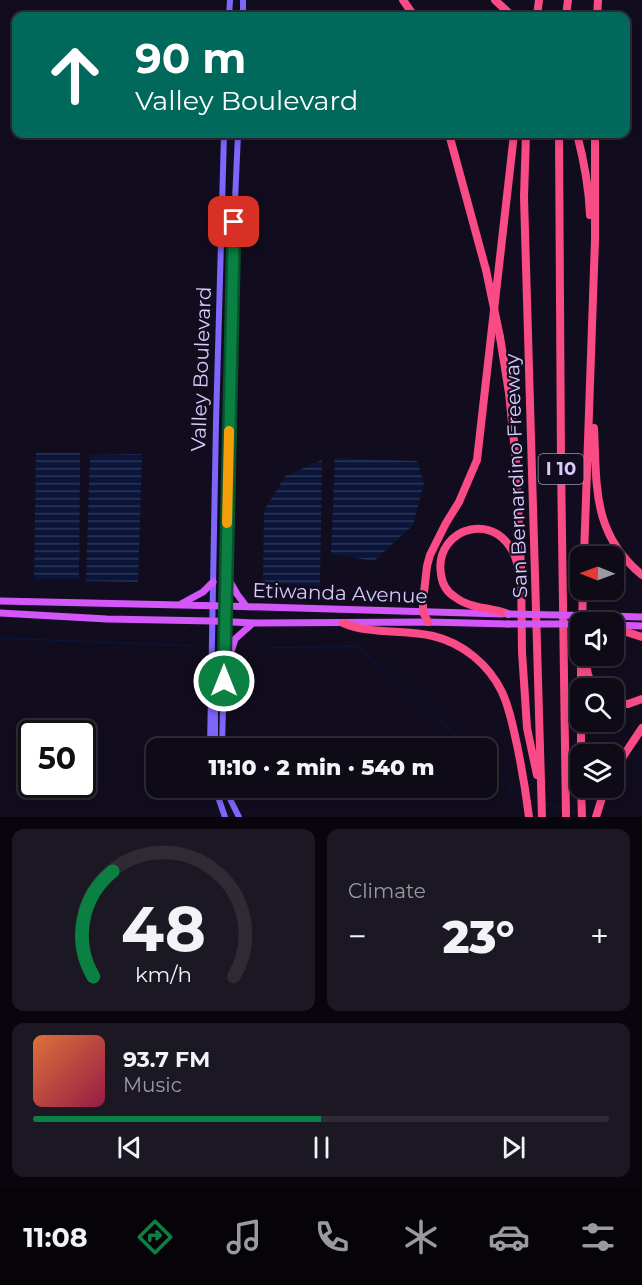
<!DOCTYPE html>
<meta charset="utf-8">
<style>
:root{--surface:#0e0a16;--page:#1c1823;--text:#f1f3f6;--muted:#9b9aa1;--line:#2e2b35;--accent:#0b8043}
body{margin:0;font-family:Montserrat,sans-serif;background:var(--page);color:var(--text);height:100vh;display:flex;flex-direction:column;font-size:22px;white-space:nowrap}
*{box-sizing:border-box;margin:0}
p{font-size:20px;color:var(--muted)}
.icon{flex:none;width:33px;height:33px;fill:none;stroke:currentColor;stroke-width:2;stroke-linecap:round;stroke-linejoin:round}
.map{position:relative;height:817px;overflow:hidden}
.drawer{display:flex;flex-direction:column;gap:12px;padding:12px;background:#08060c;flex:1}
.drawer>*{flex:none}
.guide{position:absolute;left:12px;top:12px;width:618px;height:126px;border-radius:12px;box-shadow:0 3px 9px #0003,0 0 0 2px var(--line);background:#00695c;color:#fff;overflow:hidden}
.needle{width:39px;rotate:271deg}
.tools{position:absolute;left:570px;top:546px;display:grid;gap:12px}
.tools a{display:grid;place-items:center;width:54px;height:54px;border-radius:12px;background:var(--surface);box-shadow:0 3px 9px #0003,0 0 0 2px var(--line);font-size:30px}
.speed{position:absolute;left:18px;top:720px;display:flex;gap:12px;font-size:30px;font-weight:700;text-align:center}
.speed>*{display:grid;place-content:center;width:78px;height:78px;border-radius:50%;background:var(--surface);box-shadow:0 3px 9px #0003,0 0 0 2px var(--line);line-height:1}
.speed .limit{border:3px solid #111;border-radius:9px;background:#fff;color:#111}
.pin{position:absolute;display:grid;place-items:center;width:51px;height:51px;color:#fff;margin:-26px;border-radius:12px;box-shadow:0 3px 9px #0006}
.me{position:absolute;width:66px;margin:-33px;rotate:0deg;stroke-linejoin:round;filter:drop-shadow(0 0 4px #0008)}
.turn{display:flex;align-items:center;gap:21px;height:126px;padding:0 24px;font-size:27px}
.turn .icon{width:78px;height:78px;stroke-width:2.5}
.turn b{display:block;font-size:42px;line-height:51px}
.big{font-size:45px;font-weight:800;line-height:1.1}
.drawer .widget{flex:1;display:flex;flex-direction:column;justify-content:center;gap:9px;min-width:0;padding:0 21px;border-radius:12px;background:var(--page)}
.drawer .dial{align-items:center;gap:0}
.dial svg{height:156px;overflow:visible;fill:none;stroke:var(--line);stroke-width:7;stroke-linecap:round;text-anchor:middle}
.dial text{fill:var(--text);stroke:none}
.song{display:flex;align-items:center;gap:18px}
.cover{width:72px;height:72px;border-radius:9px;background:linear-gradient(135deg,hsl(20 70% 55%),hsl(340 70% 35%))}
.played{height:6px;border-radius:3px;background:linear-gradient(90deg,var(--accent) 50%,var(--line) 50%)}
.keys{display:flex;justify-content:space-around;direction:ltr}
.heat{display:flex;justify-content:space-between;align-items:center;font-size:33px;direction:ltr}
.drawer .tiles{flex:1;display:grid;gap:12px;grid-template-columns:1fr 1fr}
.widget:last-child{grid-column:span 2}
.trip{position:absolute;left:146px;top:738px;width:351px;height:60px;border-radius:12px;background:var(--surface);box-shadow:0 3px 9px #0003,0 0 0 2px var(--line);font-weight:800;line-height:60px;text-align:center}
.dock{display:flex;height:96px;justify-content:space-around;align-items:center;background:#060409;color:var(--muted)}
.dock .icon{width:42px;height:42px}
.dock .on{color:var(--accent)}
.dock b{font-size:27px;color:var(--text)}
.map>svg:first-child{display:block}
</style>
<div class="map">
<svg width="642" height="817" viewBox="0 0 642 817">
<defs>
<pattern id="water-rules" width="6" height="5" patternUnits="userSpaceOnUse" patternTransform="scale(1.5)"><rect width="6" height="5" fill="#0a1539"/><path d="M0 2.5h6" fill="none" stroke="#2d3657"/></pattern>
</defs>
<rect width="100%" height="100%" fill="#120d1e"/>
<path fill="url(#water-rules)" d="M36,453H80L79,579H34Z
M142,454L138,582L86,581L90,455Z
M335,458L417,461L424,483L413,525L374,561L331,554Z
M322,460L320,586L263,583L264,511L285,476Z"/>
<g fill="none" stroke-linecap="round" stroke-linejoin="round">
<path stroke="#0a1539" stroke-width="1.5" d="M0,638L197,646
M263,648L358,646L469,748
M486,764L515,790L517,794L523,796
M545,803L564,809
M568,810L578,813
M585,815L591,817"/>
<path stroke="#7e66fa" stroke-width="6" d="M229,16L230,0
M243,16V0
M211,701L215,708V741L222,745
M210,748L216,422L224,134
M222,748L235,201L238,134
M215,788L225,817
M227,788L231,801L239,817"/>
<path stroke="#d356f9" stroke-width="7" d="M226,575L237,594L246,606
M0,601L225,606L502,614
M181,604L203,592L213,582
M0,613L107,619L213,621L253,623L428,622L508,624
M607,616L642,617
M614,625L642,626
M224,681L230,669V655L235,639L253,623"/>
<path stroke="#f94b86" stroke-width="8" d="M403,0L414,16
M495,0L512,16
M537,16L539,0
M566,16L568,0
M597,16L598,0
M449,134L486,270
M526,134L524,197L542,817
M559,134L561,463L566,817
M577,134C584,161 589,187 590,215
M500,337L509,393L516,461L521,569L522,652L525,697L527,728L537,775
M594,428C597,488 592,533 642,575
M584,556L595,240V134
M508,614C491,607 470,609 455,597C447,592 442,584 441,574C433,527 503,505 518,566
M428,622L423,612V601L427,566L430,555L446,523L459,502L477,460L514,134
M582,622L583,590
M343,623C371,635 404,629 433,636C463,643 489,665 502,692C510,709 513,727 517,745C522,769 526,793 529,817
M614,628L642,637
M585,656L588,675L594,688
M581,688V662
M614,703L628,704L642,699
M581,754V722
M614,770L642,728
M581,788L582,817
M596,817L605,788"/>
<path stroke="#d356f9" stroke-width="7" d="M508,614L607,616
M508,624H580"/>
<path stroke="#f94b86" stroke-width="8" d="M486,270L500,337"/>
</g>
<g fill="none" stroke-linecap="round" stroke-linejoin="round">
<defs>
<path id="route" d="M224,681L234,222"/>
</defs>
<use href="#route" stroke="#07532c" stroke-width="15"/>
<use href="#route" stroke="#0b8043" stroke-width="10"/>
<path stroke="#f59e0b" stroke-width="10" d="M227,523L229,431"/>
</g>
<g text-anchor="middle" dominant-baseline="central" stroke-width="4.5" stroke-linejoin="round" paint-order="stroke">
<rect fill="#120d1e" stroke="#9d92ba" stroke-width="1.5" x="538.5" y="454" width="45" height="30" rx="4.5"/>
<g font-size="18" font-weight="bold" fill="#d8cbfd">
<text x="561" y="469">I 10</text>
</g>
<g font-size="20" fill="#d8cbfd" stroke="#120d1e">
<text transform="translate(201 369) rotate(-88)">Valley Boulevard</text>
<text transform="translate(516 476) rotate(-92)">San Bernardino Freeway</text>
<text transform="translate(340 593) rotate(2)">Etiwanda Avenue</text>
</g>
</g>
</svg>
<div class="tools">
<a><svg class="needle" viewBox="-14 -14 28 28"><path d="M0-13l5 13h-10z" fill="#e53935"/><path d="M0 13l5-13h-10z" fill="#9b9aa1"/></svg></a>
<a><svg class="icon" aria-label="sound" viewBox="0 0 24 24"><path d="M4 9h4l5-4v14l-5-4H4zM17 9q2 3 0 6"/></svg></a>
<a><svg class="icon" aria-label="search" viewBox="0 0 24 24"><circle cx="10" cy="10" r="6"/><path d="M15 15l6 6"/></svg></a>
<a><svg class="icon" aria-label="layers" viewBox="0 0 24 24"><path d="M12 4l9 5-9 5-9-5zM3 14l9 5 9-5"/></svg></a>
</div>
<div class="speed"><div class="limit">50</div></div>
<div class="pin" style="left:234px;top:222px;background:#d93025"><svg class="icon" aria-label="arrive" viewBox="0 0 24 24"><path d="M6 21V4h12l-3 4 3 4H6"/></svg></div>
<svg class="me" style="left:224px;top:681px" viewBox="-20 -20 40 40"><circle r="17" fill="#0b8043" stroke="#fff" stroke-width="3"/><path d="M0-11L8 9 0 5-8 9z" fill="#fff"/></svg>
<div class="trip">11:10 · 2 min · 540 m</div>
<div class="guide">
<div class="turn"><svg class="icon" aria-label="ahead" viewBox="0 0 24 24"><path d="M12 20V5M6 11l6-6 6 6"/></svg><div><b>90 m</b>Valley Boulevard</div></div>
</div>
</div>
<section class="drawer">
<div class="tiles">
<div class="widget dial"><svg viewBox="0 0 100 80">
<path d="M14 69A42 42 0 1 1 86 69"/>
<path d="M14 69A42 42 0 0 1 24 15" stroke="#0b8043"/>
<text x="50" y="56" font-size="32" font-weight="700">48</text>
<text x="50" y="72" font-size="11">km/h</text>
</svg></div>
<div class="widget"><p>Climate</p>
<div class="heat"><a>−</a><b class="big">23°</b><a>+</a></div>
</div>
<div class="widget">
<div class="song"><i class="cover"></i><div><b>93.7 FM</b><p>Music</p></div></div>
<div class="played"></div>
<div class="keys"><svg class="icon" aria-label="previous" viewBox="0 0 24 24"><path d="M18 5L8 12l10 7zM5 5v14"/></svg><svg class="icon" aria-label="pause" viewBox="0 0 24 24"><path d="M8 5v14M16 5v14"/></svg><svg class="icon" aria-label="next" viewBox="0 0 24 24"><path d="M6 5l10 7-10 7zM19 5v14"/></svg></div>
</div>
</div>
</section>
<nav class="dock">
<b>11:08</b>
<svg class="icon on" aria-label="directions" viewBox="0 0 24 24"><path d="M12 3l9 9-9 9-9-9zM9 14v-3h6M13 9l2 2-2 2"/></svg>
<svg class="icon" aria-label="music" viewBox="0 0 24 24"><path d="M9 18V5l10-2v13"/><circle cx="6" cy="18" r="3"/><circle cx="16" cy="16" r="3"/></svg>
<svg class="icon" aria-label="phone" viewBox="0 0 24 24"><path d="M5 4h4l2 5-3 2q2 4 5 5l2-3 5 2v4C11 20 4 13 5 4z"/></svg>
<svg class="icon" aria-label="climate" viewBox="0 0 24 24"><path d="M12 3v18M4 7l16 10M4 17L20 7"/></svg>
<svg class="icon" aria-label="car" viewBox="0 0 24 24"><path d="M5 17H2v-5l4-1 3-4h7l3 4 3 1v5h-3M9 17h6M6 11h13"/><circle cx="7" cy="17" r="2"/><circle cx="17" cy="17" r="2"/></svg>
<svg class="icon" aria-label="filters" viewBox="0 0 24 24"><path d="M4 7h16M4 17h16"/><circle cx="9" cy="7" r="2"/><circle cx="15" cy="17" r="2"/></svg>
</nav>
